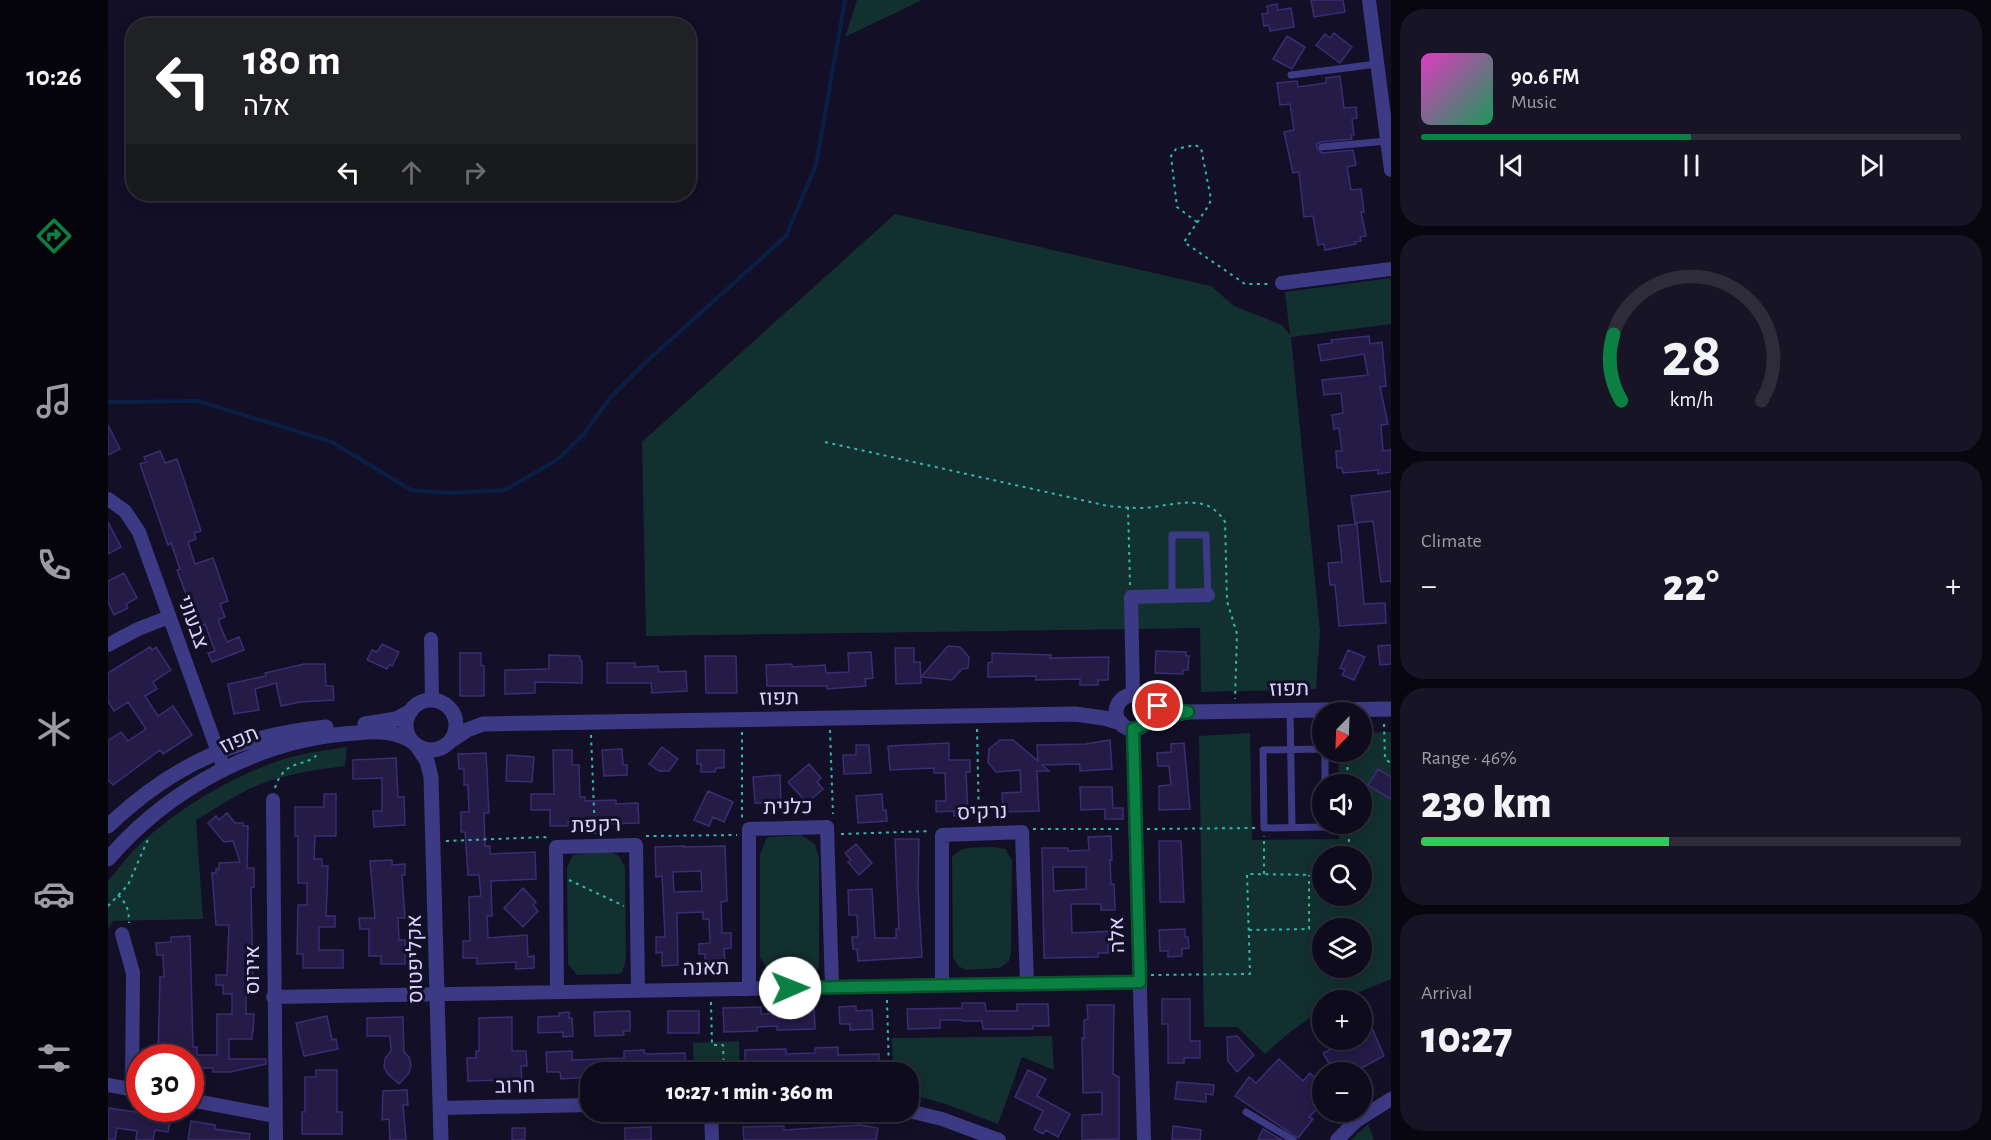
<!DOCTYPE html>
<meta charset="utf-8">
<style>
:root{--surface:#0e0b1c;--page:#171425;--text:#f1f3f6;--muted:#9b9ba3;--line:#2e2b3b;--accent:#0b8043}
body{margin:0;font-family:"Alegreya Sans",Heebo,sans-serif;background:var(--page);color:var(--text);height:100vh;display:flex;flex-direction:column;font-size:22px;white-space:nowrap}
*{box-sizing:border-box;margin:0}
p{font-size:20px;color:var(--muted)}
.icon{flex:none;width:33px;height:33px;fill:none;stroke:currentColor;stroke-width:2;stroke-linecap:round;stroke-linejoin:round}
.map{position:relative;flex:1;overflow:hidden}
.drawer{display:flex;flex-direction:column;gap:9px;padding:9px;background:#08060f;width:600px}
.drawer>*{flex:none}
.hud{position:absolute;left:18px;top:18px;width:570px;height:183px;border-radius:24px;box-shadow:0 3px 15px #0003,0 0 0 2px var(--line);background:#202124;color:#fff;overflow:hidden}
.needle{width:39px;rotate:203deg}
.buttons{position:absolute;left:1204px;top:702px;display:grid;gap:12px}
.buttons a{display:grid;place-items:center;width:60px;height:60px;border-radius:50%;background:var(--surface);box-shadow:0 3px 15px #0003,0 0 0 2px var(--line);font-size:30px}
.speed{position:absolute;left:18px;top:1044px;display:flex;gap:12px;font-size:30px;font-weight:700;text-align:center}
.speed>*{display:grid;place-content:center;width:78px;height:78px;border-radius:50%;background:var(--surface);box-shadow:0 3px 15px #0003,0 0 0 2px var(--line);line-height:1}
.speed .limit{border:9px solid #d22;background:#fff;color:#111}
.pin{position:absolute;display:grid;place-items:center;width:51px;height:51px;color:#fff;margin:-26px;border:3px solid #fff;border-radius:50%;box-shadow:0 2px 6px #0007}
.me{position:absolute;width:66px;margin:-33px;rotate:89deg;stroke-linejoin:round;filter:drop-shadow(0 0 4px #0008)}
.turn{display:flex;align-items:center;gap:21px;height:126px;padding:0 18px;font-size:27px}
.turn .icon{width:78px;height:78px;stroke-width:2.5}
.turn b{display:block;font-size:42px;line-height:51px}
.lanes{display:flex;align-items:center;height:57px;padding:0 18px;background:#0003;justify-content:center;gap:30px;direction:ltr}
.lanes .off{opacity:.35}
.big{font-size:45px;font-weight:800;line-height:1.1}
.drawer .widget{flex:1;display:flex;flex-direction:column;justify-content:center;gap:9px;min-width:0;padding:0 21px;border-radius:24px;background:var(--page)}
.drawer .dial{align-items:center;gap:0}
.dial svg{height:156px;overflow:visible;fill:none;stroke:var(--line);stroke-width:7;stroke-linecap:round;text-anchor:middle}
.dial text{fill:var(--text);stroke:none}
.song{display:flex;align-items:center;gap:18px}
.cover{width:72px;height:72px;border-radius:9px;background:linear-gradient(135deg,hsl(310 70% 55%),hsl(150 70% 35%))}
.played{height:6px;border-radius:3px;background:linear-gradient(90deg,var(--accent) 50%,var(--line) 50%)}
.keys{display:flex;justify-content:space-around;direction:ltr}
.heat{display:flex;justify-content:space-between;align-items:center;font-size:33px;direction:ltr}
.charge{height:9px;border-radius:4px;background:linear-gradient(90deg,#34c759 46%,var(--line) 0)}
.trip{position:absolute;left:472px;top:1062px;width:339px;height:60px;border-radius:24px;background:var(--surface);box-shadow:0 3px 15px #0003,0 0 0 2px var(--line);font-weight:800;line-height:60px;text-align:center}
main{display:flex;flex:1;min-height:0}
.menu{display:flex;flex-direction:column;width:108px;justify-content:space-around;align-items:center;background:#06040b;color:var(--muted)}
.menu .icon{width:42px;height:42px}
.menu .on{color:var(--accent)}
.menu b{font-size:27px;color:var(--text)}
.map>svg:first-child{display:block}
</style>
<main>
<nav class="menu">
<b>10:26</b>
<svg class="icon on" aria-label="directions" viewBox="0 0 24 24"><path d="M12 3l9 9-9 9-9-9zM9 14v-3h6M13 9l2 2-2 2"/></svg>
<svg class="icon" aria-label="music" viewBox="0 0 24 24"><path d="M9 18V5l10-2v13"/><circle cx="6" cy="18" r="3"/><circle cx="16" cy="16" r="3"/></svg>
<svg class="icon" aria-label="phone" viewBox="0 0 24 24"><path d="M5 4h4l2 5-3 2q2 4 5 5l2-3 5 2v4C11 20 4 13 5 4z"/></svg>
<svg class="icon" aria-label="climate" viewBox="0 0 24 24"><path d="M12 3v18M4 7l16 10M4 17L20 7"/></svg>
<svg class="icon" aria-label="car" viewBox="0 0 24 24"><path d="M5 17H2v-5l4-1 3-4h7l3 4 3 1v5h-3M9 17h6M6 11h13"/><circle cx="7" cy="17" r="2"/><circle cx="17" cy="17" r="2"/></svg>
<svg class="icon" aria-label="filters" viewBox="0 0 24 24"><path d="M4 7h16M4 17h16"/><circle cx="9" cy="7" r="2"/><circle cx="15" cy="17" r="2"/></svg>
</nav>
<div class="map">
<svg width="1283" height="1140" viewBox="0 0 1283 1140">
<rect width="100%" height="100%" fill="#130f26"/>
<path fill="#12302f" fill-rule="evenodd" d="M749,0H814L737,37Z
M787,214L1103,286L1126,306L1174,325L1182,335L1177,292L1283,278V324L1183,337L1212,631L1208,689L1093,692L1092,628L538,636L534,442Z
M1283,732V979L1232,1000H1215V1009L1182,1032L1157,1054L1129,1027H1096L1091,736L1142,733L1144,840L1231,839V824H1254V784H1231L1230,752H1254V733ZM1215,856H1254V896H1215ZM1215,928H1254V968H1215Z
M239,747L237,766C205,770 171,775 141,789C123,798 105,810 88,820L95,919L5,921L0,930V881C9,871 17,859 27,849C64,813 114,782 162,764C187,754 213,751 239,747Z
M693,835L707,844L711,858V966L708,971L703,973H668L660,971L652,957V855L658,839L661,837Z
M884,847L897,849L904,860L903,953L901,961L892,968L858,970L850,966L845,957L844,857C853,845 870,848 884,847Z
M501,851L511,856L517,867L518,960L514,972L511,974L469,975L460,964L459,867L465,855Z
M944,1036L946,1070L914,1057L890,1124L838,1104L801,1094V1072H785L784,1038Z
M631,1041L632,1072H586L585,1043Z
M1260,1124L1266,1140H1243Z"/>
<g fill="none" stroke-linecap="round" stroke-linejoin="round">
<path stroke="#0a1f44" stroke-width="4" d="M0,402L90,401L224,442L303,490L340,493L397,490L449,460L476,434L502,398L539,361L678,236L708,165L737,0"/>
</g>
<path fill="#241b47" stroke="#3b2d73" stroke-width="1.5" fill-rule="evenodd" d="M1203,0H1235L1237,12L1206,17Z
M1169,4L1170,10L1183,8L1186,27L1162,31L1161,25L1156,26L1154,14L1160,13L1159,6Z
M1226,33L1244,47L1232,63L1208,45L1217,34L1222,38Z
M1179,36L1197,47L1184,69L1165,59Z
M1232,76L1236,108L1248,107L1249,118L1244,119L1246,135H1243L1244,139L1213,142L1209,144V148L1214,153L1245,150L1248,165L1239,167L1243,190L1253,189L1256,212H1253L1258,236L1252,237L1253,241L1247,242L1248,244L1217,250L1216,244L1210,245L1205,216L1196,217L1191,172L1185,173L1176,132L1186,130L1182,104L1172,105L1169,83L1189,81L1190,87L1218,83V78Z
M1261,336L1262,344L1274,342L1278,386L1272,387L1280,424L1273,425L1275,451L1283,450V472L1270,474V470L1235,473L1234,468H1229L1228,451H1234L1231,428L1226,429L1224,415L1235,413L1233,393L1216,395L1214,380L1260,375L1256,354L1213,361L1210,345L1224,343L1223,340Z
M0,425L12,449L0,455Z
M52,451L57,463L69,459L93,531L86,533L88,539L80,542L87,564L105,558L120,601L112,604L117,617L110,620L119,642L131,637L136,650L104,662L100,653L107,651L97,624L90,627L69,570L72,569L63,543L60,545L32,464L38,462L36,457Z
M1283,491V581L1273,582L1265,521L1247,523L1243,496Z
M0,522L13,547L0,554Z
M1249,524L1256,604L1277,603L1278,623L1231,626L1227,585H1222L1220,563L1234,562L1230,526Z
M16,573L29,598L18,604L20,608L6,615L0,602V581Z
M274,644L291,652L284,666L282,664L279,669L259,660L264,650L269,652Z
M1283,645V664L1272,665L1270,646Z
M840,646L852,647L861,657L860,668L854,669L844,680L813,677Z
M42,647L44,650L48,647L63,670L45,682L49,689L37,696L50,716L65,706L84,735L55,754L52,750L5,785L0,780V741L13,732L20,741L38,729L20,702L6,711L0,701V673Z
M787,648H806V662H812L813,683L788,684Z
M1240,650L1257,657L1246,680L1234,675L1237,670L1232,668Z
M1048,651L1078,652V656H1081L1080,670H1075V674L1047,673Z
M763,652L765,678L757,679L758,686L719,689V686H659L658,665L684,664V667L717,665L718,673L741,672L740,653Z
M352,653H373V665L376,666V696H352Z
M884,653L943,655L942,658L1001,657L1000,680H990V685H972V679L928,680V676L880,677V663L884,662Z
M441,655L472,656V661H474V683L427,682V693L397,694V670L441,669Z
M597,656H628L629,693H598Z
M499,663H527V667L550,666L551,672L578,671L579,691L544,693L543,683H499Z
M196,664H217L218,686H225L226,700L192,702L173,706L168,683L147,689L151,710L126,714L120,684L158,676L157,673Z
M892,740H905L930,761L929,745L978,744L1002,740L1004,769L972,771V764L934,765L941,771H929L931,811L895,812L894,793L913,792L912,770L888,772L880,762L881,749Z
M841,743V760H862V772H858L860,815L846,816V811L828,812V801H838L837,773H826V768L782,770L780,746Z
M1076,743L1082,809L1051,810V786L1063,785L1061,766H1050L1049,753L1063,752V744Z
M748,745H761L763,773L736,774L735,755H748Z
M554,747L570,759L561,771H551L541,764Z
M514,749L515,765H519V775L496,776L494,750Z
M445,750H464V765H471L472,797H477V801L508,800V804L530,803L531,823L495,824V822H460V826H442V810H423V794H446Z
M589,750H616V768H608L607,772H593V764H589Z
M378,753L381,813H376L377,846H382V854L427,852L428,879L383,881L384,916H379L380,938L419,935L420,957L426,956V968L408,969V962L369,964V958H355V941H362L361,897L373,896L371,875H360L357,832H353V812H361L360,785H356V769H351L350,754Z
M399,755L426,757L424,782L398,781Z
M288,758L290,797H296L297,825L266,827L265,811H274V778L245,779V760Z
M701,764L713,778L709,782L715,789L699,803L680,782Z
M1270,769L1283,777V799L1260,785Z
M672,775L673,802L647,803L645,777Z
M972,787H1004L1005,808H1015V819H997V809L973,810Z
M600,791L625,802L616,822L605,817L601,826L586,820Z
M216,794H228V836H207L206,859H214V866H220L218,916H227V927H211V950H235V968H195V954H189L190,905H199V883H190V836H187V807H216Z
M774,794L775,810H778L779,821L750,823L748,796Z
M119,813L127,823H135V826H140L139,868H146V887L143,888L145,988L138,989V1014H146L145,1032H144V1039H121V1059H158V1064L122,1072H105V1068H82V1058H50L52,977H56L55,955H49L48,943L63,942V937L82,936L85,1047H89V1055H109V1014H124V994H115V985H108V975H119L121,925H108L104,873H108V869H111V863L132,862L125,841L116,842L100,823L108,816L111,820Z
M1003,836L1004,860H1002L1003,884H1006L1007,910H993V904H963L964,933L1005,931L1006,944H1000V953H990V957L936,958L934,848H960V851L981,850L980,837ZM945,867H978V889L946,891Z
M787,839H811L810,887L814,957L750,961L749,949H745L744,937H750L749,915H741L740,890L764,889L767,938H788V929H791Z
M1051,841H1073L1076,902H1052Z
M748,844L764,863L751,875L740,862L743,860L737,853Z
M576,846V847L617,846L619,901L613,902L614,933H623V948L616,949L617,964H597V954H591V944L602,943L601,919H595V912L569,913L570,965L554,966V952L548,953V937H557L554,876L548,877L547,847ZM593,871L594,891L566,892L565,872Z
M284,860V865L297,864V875H294L297,918H290L291,940H297V964H273V956H261V929H252L251,918H267L262,861Z
M415,888L428,902L425,905L430,911L415,927L396,908Z
M1077,929V937H1080L1081,948L1074,949V956L1060,957V951H1052L1051,930Z
M1054,999H1082V1041H1092V1058H1076V1063H1060V1024H1054Z
M854,1003H877L878,1011H909V1004H940L941,1026H925V1029H875L874,1021H854V1020H832V1028L800,1029L799,1009L854,1008Z
M979,1005H1006L1005,1074L1011,1077V1139L974,1140V1115L994,1114V1092L975,1093L974,1038H976V1020L980,1019Z
M748,1006V1011L764,1010L765,1029L742,1030V1024H732L731,1007Z
M653,1007V1014L673,1013V1008L706,1007L707,1029L669,1030V1026L649,1027V1031L616,1032L615,1008Z
M522,1011V1031H515L516,1035L487,1036L486,1012Z
M560,1011H591V1033H560Z
M461,1012V1018H464L465,1036L455,1037V1032L430,1033V1017L451,1016V1013Z
M219,1016L224,1040L228,1039L230,1049L196,1056L188,1023Z
M295,1017L296,1052L301,1057L303,1065L301,1073L291,1084L280,1074L276,1067L277,1059L283,1051L282,1036H259V1018Z
M404,1017V1051H418L419,1066H413L414,1083L398,1084V1080L360,1081L359,1058H368V1051H371V1018Z
M1264,1028L1276,1056L1246,1072H1226L1215,1053L1241,1040H1254V1032Z
M1129,1036L1146,1055L1129,1072L1120,1061L1119,1037Z
M730,1047V1055L771,1054V1072H637V1050L678,1049V1054L707,1053V1048Z
M536,1050V1053L540,1054L577,1053V1063H572V1072H483V1077L453,1079L452,1072H439L438,1052L464,1051V1060L516,1058V1051Z
M1171,1059L1195,1081L1202,1073L1215,1085V1103L1201,1117L1205,1119L1190,1138L1127,1096L1141,1077L1148,1083Z
M208,1070H229V1112H234V1134H194V1112H197V1077H208Z
M920,1070L938,1079L929,1096L962,1114L950,1137L938,1130L935,1134L926,1129L935,1111L907,1097Z
M1069,1082L1106,1085L1105,1095L1098,1094V1102L1067,1099Z
M299,1090L300,1105H295L298,1140H282L281,1119L274,1120L275,1091Z
M0,1108L63,1117L60,1132L47,1130L45,1140H28L29,1131L9,1128L7,1140H0Z
M83,1121L107,1125V1129L142,1134L141,1140H80Z
M752,1125L770,1128L768,1140H636L635,1127L676,1126V1130Z
M1065,1126L1093,1130L1092,1140H1064Z
M543,1127V1140H517V1128Z
M404,1128H417V1140H404Z
M1155,1129L1174,1140H1150Z"/>
<g fill="none" stroke-linecap="round" stroke-linejoin="round">
<path stroke="#2fb8b0" stroke-width="2" stroke-dasharray="3 4.5" stroke-linecap="butt" d="M1089,222L1069,207L1063,156L1068,149L1087,145L1093,148L1103,199L1101,205L1076,242L1137,284H1160
M717,442L1000,506C1011,507 1022,508 1033,508C1064,507 1098,490 1117,522L1119,601L1129,634L1127,699
M1020,507L1022,585
M1276,724L1277,759L1283,763
M869,729L871,822
M722,730L725,814
M634,732V819
M483,735L487,834
M1239,752L1240,784
M167,788C177,756 200,769 211,752
M1241,824V856
M925,829H1015
M1039,829L1147,828
M733,834L823,831
M538,836L629,835
M338,841L437,837L439,839
M1156,874V836
M461,880L516,906
M10,895C19,904 21,910 21,923
M0,906L20,885L41,837
M1141,930L1201,929V875
M1043,975L1142,974L1139,874L1215,875
M779,1000L781,1072
M603,1002L604,1045H615L616,1072"/>
<path stroke="#3d3a85" stroke-width="7" d="M1183,75L1269,64
M1214,147L1279,141
M1064,596V535H1098L1100,595
M1182,710L1184,827
M1215,749L1155,750L1156,828L1218,827V824
M1217,752V784
M1138,1112L1185,1140"/>
<path stroke="#3d3a85" stroke-width="14" d="M1261,0L1283,170
M1174,283L1283,269
M0,499L17,511L31,532L114,763
M323,639L324,700
M0,645L30,629L61,617
M1025,695L1023,597L1100,595
M1025,729L1036,1140
M165,800L168,1140
M14,934L25,973L24,1090
M834,985V835L914,832L919,984
M641,989V829L719,827L724,987
M449,992L448,847L528,845L530,991
M165,997L1032,982
M0,1085L32,1091
M82,1100L167,1116
M332,1108L483,1105
M801,1111L834,1119L891,1140
M603,1112L604,1140
M1229,1140L1248,1121L1283,1099"/>
<path stroke="#3d3a85" stroke-width="15" d="M1008 712a17 17 0 1 1 34 0a17 17 0 1 1-34 0Z
M298 725a25 25 0 1 1 50 0a25 25 0 1 1-50 0Z
M1039,721L1052,716L1080,712L1283,709
M257,724L288,719L303,711
M344,740L359,730L375,724L967,714L996,718L1013,723
M309,746L319,761L323,777L333,1140
M0,826C65,764 129,736 218,727
M0,859C61,788 154,738 248,733C268,731 288,730 306,743"/>
</g>
<g fill="none" stroke-linecap="round" stroke-linejoin="round">
<defs>
<path id="route" d="M682,988L1032,982L1025,729L1031,727L1047,718L1080,712L1050,706"/>
</defs>
<use href="#route" stroke="#07532c" stroke-width="15"/>
<use href="#route" stroke="#0b8043" stroke-width="10"/>
</g>
<g text-anchor="middle" dominant-baseline="central" stroke-width="6" stroke-linejoin="round" paint-order="stroke">
<g font-size="21" fill="#d9d4ff" stroke="#130f26">
<text transform="translate(85 622) rotate(70)">צבעוני</text>
<text transform="translate(1181 689) rotate(-1)">תפוז</text>
<text transform="translate(671 698) rotate(-1)">תפוז</text>
<text transform="translate(131 740) rotate(-23)">תפוז</text>
<text transform="translate(680 807) rotate(-1)">כלנית</text>
<text transform="translate(874 812) rotate(-2)">נרקיס</text>
<text transform="translate(488 825) rotate(-2)">רקפת</text>
<text transform="translate(1009 935) rotate(-92)">אלה</text>
<text transform="translate(307 959) rotate(-91)">אקליפטוס</text>
<text transform="translate(598 968) rotate(-1)">תאנה</text>
<text transform="translate(144 970) rotate(-90)">אירוס</text>
<text transform="translate(407 1086) rotate(-1)">חרוב</text>
</g>
</g>
</svg>
<div class="buttons">
<a><svg class="needle" viewBox="-14 -14 28 28"><path d="M0-13l5 13h-10z" fill="#e53935"/><path d="M0 13l5-13h-10z" fill="#9b9ba3"/></svg></a>
<a><svg class="icon" aria-label="sound" viewBox="0 0 24 24"><path d="M4 9h4l5-4v14l-5-4H4zM17 9q2 3 0 6"/></svg></a>
<a><svg class="icon" aria-label="search" viewBox="0 0 24 24"><circle cx="10" cy="10" r="6"/><path d="M15 15l6 6"/></svg></a>
<a><svg class="icon" aria-label="layers" viewBox="0 0 24 24"><path d="M12 4l9 5-9 5-9-5zM3 14l9 5 9-5"/></svg></a>
<a>+</a>
<a>−</a>
</div>
<div class="speed"><div class="limit">30</div></div>
<div class="pin" style="left:1050px;top:706px;background:#d93025"><svg class="icon" aria-label="arrive" viewBox="0 0 24 24"><path d="M6 21V4h12l-3 4 3 4H6"/></svg></div>
<svg class="me" style="left:682px;top:988px" viewBox="-20 -20 40 40"><circle r="19" fill="#fff"/><path d="M0-13L10 11 0 6-10 11z" fill="#0b8043"/></svg>
<div class="trip">10:27 · 1 min · 360 m</div>
<div class="hud">
<div class="turn"><svg class="icon" aria-label="left" viewBox="0 0 24 24"><path d="M17 20v-9H6M10 6l-5 5 5 5"/></svg><div><b>180 m</b>אלה</div></div>
<div class="lanes"><svg class="icon" aria-label="left" viewBox="0 0 24 24"><path d="M17 20v-9H6M10 6l-5 5 5 5"/></svg><svg class="icon off" aria-label="ahead" viewBox="0 0 24 24"><path d="M12 20V5M6 11l6-6 6 6"/></svg><svg class="icon off" aria-label="right" viewBox="0 0 24 24"><path d="M7 20v-9h11M14 6l5 5-5 5"/></svg></div>
</div>
</div>
<section class="drawer">
<div class="widget">
<div class="song"><i class="cover"></i><div><b>90.6 FM</b><p>Music</p></div></div>
<div class="played"></div>
<div class="keys"><svg class="icon" aria-label="previous" viewBox="0 0 24 24"><path d="M18 5L8 12l10 7zM5 5v14"/></svg><svg class="icon" aria-label="pause" viewBox="0 0 24 24"><path d="M8 5v14M16 5v14"/></svg><svg class="icon" aria-label="next" viewBox="0 0 24 24"><path d="M6 5l10 7-10 7zM19 5v14"/></svg></div>
</div>
<div class="widget dial"><svg viewBox="0 0 100 80">
<path d="M14 69A42 42 0 1 1 86 69"/>
<path d="M14 69A42 42 0 0 1 10 35" stroke="#0b8043"/>
<text x="50" y="56" font-size="32" font-weight="700">28</text>
<text x="50" y="72" font-size="11">km/h</text>
</svg></div>
<div class="widget"><p>Climate</p>
<div class="heat"><a>−</a><b class="big">22°</b><a>+</a></div>
</div>
<div class="widget"><p>Range · 46%</p><b class="big">230 km</b><div class="charge"></div></div>
<div class="widget"><p>Arrival</p><b class="big">10:27</b></div>
</section>
</main>
